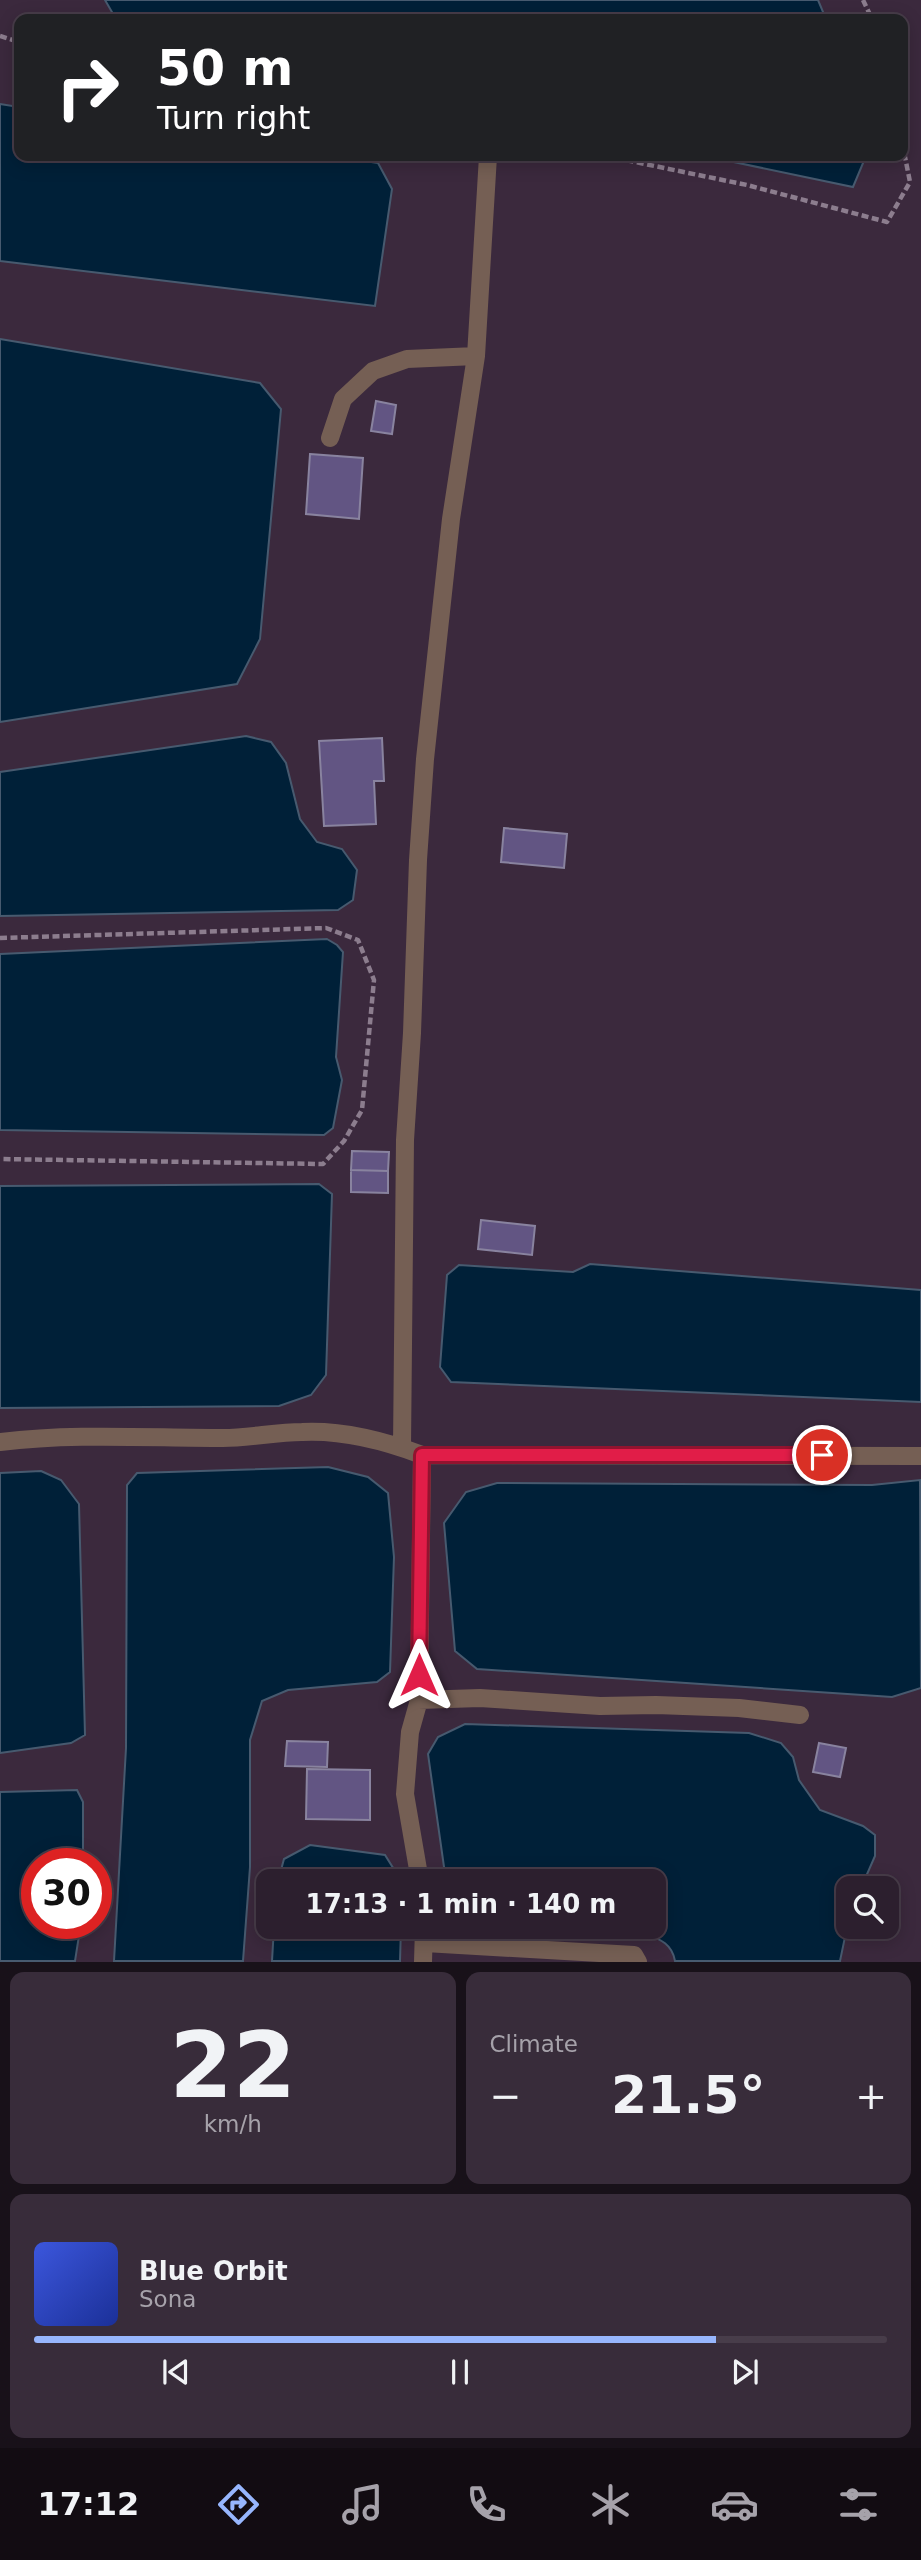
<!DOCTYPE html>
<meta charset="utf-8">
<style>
:root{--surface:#2c1f2e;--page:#382c3a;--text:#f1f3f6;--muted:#a6a2aa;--line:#483d4a;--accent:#97b6fd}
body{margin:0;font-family:"DejaVu Sans",sans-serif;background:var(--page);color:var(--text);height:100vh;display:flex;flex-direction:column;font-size:26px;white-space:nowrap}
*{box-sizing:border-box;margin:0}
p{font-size:23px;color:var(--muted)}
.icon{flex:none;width:38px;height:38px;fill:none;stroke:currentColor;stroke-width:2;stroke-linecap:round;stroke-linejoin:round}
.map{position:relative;height:1962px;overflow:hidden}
.side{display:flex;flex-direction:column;gap:10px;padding:10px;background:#181119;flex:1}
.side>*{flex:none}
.banner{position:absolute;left:14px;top:14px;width:894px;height:147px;border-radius:14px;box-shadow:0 4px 18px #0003,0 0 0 2px var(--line);background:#202124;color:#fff;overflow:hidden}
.tools{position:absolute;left:836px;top:1876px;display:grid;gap:14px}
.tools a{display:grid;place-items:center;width:63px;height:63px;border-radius:14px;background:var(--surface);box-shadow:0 4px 18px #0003,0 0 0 2px var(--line);font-size:35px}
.speed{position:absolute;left:21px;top:1848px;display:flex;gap:14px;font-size:35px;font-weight:700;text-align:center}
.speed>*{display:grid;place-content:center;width:91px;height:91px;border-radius:50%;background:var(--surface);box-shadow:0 4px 18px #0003,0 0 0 2px var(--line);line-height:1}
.speed .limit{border:10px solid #d22;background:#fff;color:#111}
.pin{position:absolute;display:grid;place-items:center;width:60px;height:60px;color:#fff;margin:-30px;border:4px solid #fff;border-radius:50%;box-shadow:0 2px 7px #0007}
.me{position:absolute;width:77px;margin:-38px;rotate:0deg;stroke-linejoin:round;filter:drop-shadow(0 0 5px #0008)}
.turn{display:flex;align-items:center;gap:24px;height:147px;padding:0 28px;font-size:32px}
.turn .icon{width:91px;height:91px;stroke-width:2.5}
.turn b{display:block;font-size:49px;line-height:60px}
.big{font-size:52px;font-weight:700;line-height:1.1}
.side .widget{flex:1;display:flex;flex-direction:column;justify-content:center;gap:10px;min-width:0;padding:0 24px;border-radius:14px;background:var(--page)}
.side .dial{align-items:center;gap:0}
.dial b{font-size:91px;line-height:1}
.song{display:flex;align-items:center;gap:21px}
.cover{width:84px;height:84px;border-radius:10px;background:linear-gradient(135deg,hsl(230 70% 55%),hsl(230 70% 35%))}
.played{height:7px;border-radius:4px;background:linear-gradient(90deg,var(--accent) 80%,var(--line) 80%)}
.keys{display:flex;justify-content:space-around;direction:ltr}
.heat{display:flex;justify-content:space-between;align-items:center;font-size:38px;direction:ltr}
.side .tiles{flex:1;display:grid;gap:10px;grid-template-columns:1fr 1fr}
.widget:last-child{grid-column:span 2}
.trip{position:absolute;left:256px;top:1869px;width:410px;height:70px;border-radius:14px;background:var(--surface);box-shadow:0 4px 18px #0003,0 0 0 2px var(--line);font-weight:700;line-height:70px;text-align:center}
.tabs{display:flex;height:112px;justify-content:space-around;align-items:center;background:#120c12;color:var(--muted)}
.tabs .icon{width:49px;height:49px}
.tabs .on{color:var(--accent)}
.tabs b{font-size:32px;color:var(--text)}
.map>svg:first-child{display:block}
</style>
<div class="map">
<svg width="921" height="1962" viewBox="0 0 921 1962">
<rect width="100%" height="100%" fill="#3b293d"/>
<path fill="#002038" stroke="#475a6f" stroke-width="2" d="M105,0H818L826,19H116Z
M0,104L19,107V156H331L378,163L392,189L375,306L0,261Z
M705,156H866L853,187Z
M0,339L260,383L281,409L260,639L237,684L0,722Z
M246,736L271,742L286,763L300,819L317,842L342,849L357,870L353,900L338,910L0,916V772Z
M327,939L337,945L343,952L336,1057L342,1080L333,1128L324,1135L0,1130V954Z
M319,1184L332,1194L326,1375L311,1395L279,1406L0,1408V1186Z
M590,1264L921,1290V1402L451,1382L440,1367L447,1275L459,1265L573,1272Z
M328,1467L368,1477L388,1493L394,1557L390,1672L377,1682L288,1690L262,1701L250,1740V1867L243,1961H114L126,1748L127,1485L137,1473Z
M41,1471L61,1480L79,1504L85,1735L71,1743L0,1753V1473Z
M920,1480L921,1688L892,1697L477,1669L455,1651L444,1523L466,1492L497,1483L872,1485Z
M465,1724L749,1733L781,1743L793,1757L799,1780L820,1810L863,1826L875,1835V1856L861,1888H849V1918L840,1961H675C672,1943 659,1939 644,1933L480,1931L472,1927H653V1881H446L428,1754L438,1737Z
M77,1790L83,1802V1864H37V1923H81L75,1961H0V1792Z
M310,1845L385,1855L395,1871L397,1881H278L284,1859Z
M274,1927H401L400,1961H272Z"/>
<path fill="#625583" stroke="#89839f" stroke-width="2" d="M376,401L396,405L392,434L371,431Z
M310,454L363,458L359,519L306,514Z
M382,738L384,781H374L376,824L324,826L319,741Z
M504,828L567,834L564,868L501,862Z
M352,1151L389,1152L388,1171L351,1170Z
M351,1170L388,1171V1193L351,1192Z
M481,1220L535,1226L532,1255L478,1249Z
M287,1741L328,1742L327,1767L285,1766Z
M819,1743L846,1748L840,1777L813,1772Z
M307,1769L370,1770V1820L306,1819Z"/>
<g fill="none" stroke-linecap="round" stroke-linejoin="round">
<path stroke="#8c7d8e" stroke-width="4.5" stroke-dasharray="7 3.5" stroke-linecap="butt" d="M863,0L872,19
M0,36L19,42
M606,156L747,185L887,222L910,182L903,147
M0,938L326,928L358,940L374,980L362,1110L344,1141L323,1164L0,1159"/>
<path stroke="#755f54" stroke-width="18" d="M330,438L343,399L373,371L407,359L476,356
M0,1442C75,1433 148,1438 223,1438C249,1438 276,1432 302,1432C342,1430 385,1441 422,1455L921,1456
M402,1447L405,1140L412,1033L418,860L425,759L451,519L476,356L488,156
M422,1455L419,1700L480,1698L600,1706L656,1705L739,1708L800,1715
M419,1700L410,1732L405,1794L420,1881
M425,1943L634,1955L638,1962
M423,1962L424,1927"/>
</g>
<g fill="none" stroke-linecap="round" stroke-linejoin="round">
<defs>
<path id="route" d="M419,1675L422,1455H822"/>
</defs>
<use href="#route" stroke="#92132f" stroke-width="18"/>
<use href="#route" stroke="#e11d48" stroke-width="12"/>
</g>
</svg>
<div class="tools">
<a><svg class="icon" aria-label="search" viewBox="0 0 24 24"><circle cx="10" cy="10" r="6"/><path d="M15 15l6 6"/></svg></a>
</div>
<div class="speed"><div class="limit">30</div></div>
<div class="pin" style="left:822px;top:1455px;background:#d93025"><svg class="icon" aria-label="arrive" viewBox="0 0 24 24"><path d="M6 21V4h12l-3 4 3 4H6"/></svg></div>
<svg class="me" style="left:419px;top:1675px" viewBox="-20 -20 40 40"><path d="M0-17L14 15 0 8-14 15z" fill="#e11d48" stroke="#fff" stroke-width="4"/></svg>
<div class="trip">17:13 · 1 min · 140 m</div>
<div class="banner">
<div class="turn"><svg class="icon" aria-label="right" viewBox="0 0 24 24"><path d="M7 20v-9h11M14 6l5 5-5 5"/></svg><div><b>50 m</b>Turn right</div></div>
</div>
</div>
<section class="side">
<div class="tiles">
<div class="widget dial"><b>22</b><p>km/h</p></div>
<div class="widget"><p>Climate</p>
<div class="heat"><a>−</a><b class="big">21.5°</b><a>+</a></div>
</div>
<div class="widget">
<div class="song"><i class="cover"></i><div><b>Blue Orbit</b><p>Sona</p></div></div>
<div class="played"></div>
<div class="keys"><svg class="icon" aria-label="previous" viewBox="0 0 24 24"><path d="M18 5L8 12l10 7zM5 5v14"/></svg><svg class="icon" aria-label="pause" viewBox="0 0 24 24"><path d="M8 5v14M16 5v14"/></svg><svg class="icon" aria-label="next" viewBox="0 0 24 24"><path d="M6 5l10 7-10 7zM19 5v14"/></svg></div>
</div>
</div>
</section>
<nav class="tabs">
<b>17:12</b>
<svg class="icon on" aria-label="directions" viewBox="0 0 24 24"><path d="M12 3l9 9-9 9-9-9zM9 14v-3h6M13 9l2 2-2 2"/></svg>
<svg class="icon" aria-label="music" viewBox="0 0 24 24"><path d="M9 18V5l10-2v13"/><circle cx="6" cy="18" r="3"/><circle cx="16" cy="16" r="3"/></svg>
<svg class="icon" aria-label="phone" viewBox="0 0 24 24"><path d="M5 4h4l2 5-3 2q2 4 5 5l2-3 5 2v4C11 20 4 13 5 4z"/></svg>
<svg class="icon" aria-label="climate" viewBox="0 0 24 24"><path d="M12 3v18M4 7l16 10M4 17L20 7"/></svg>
<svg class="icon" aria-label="car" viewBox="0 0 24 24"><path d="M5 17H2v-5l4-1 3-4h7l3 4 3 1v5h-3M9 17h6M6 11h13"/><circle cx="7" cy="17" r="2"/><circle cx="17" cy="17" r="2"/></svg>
<svg class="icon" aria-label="filters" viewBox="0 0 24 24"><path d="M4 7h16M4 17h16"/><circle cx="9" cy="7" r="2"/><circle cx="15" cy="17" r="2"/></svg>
</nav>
